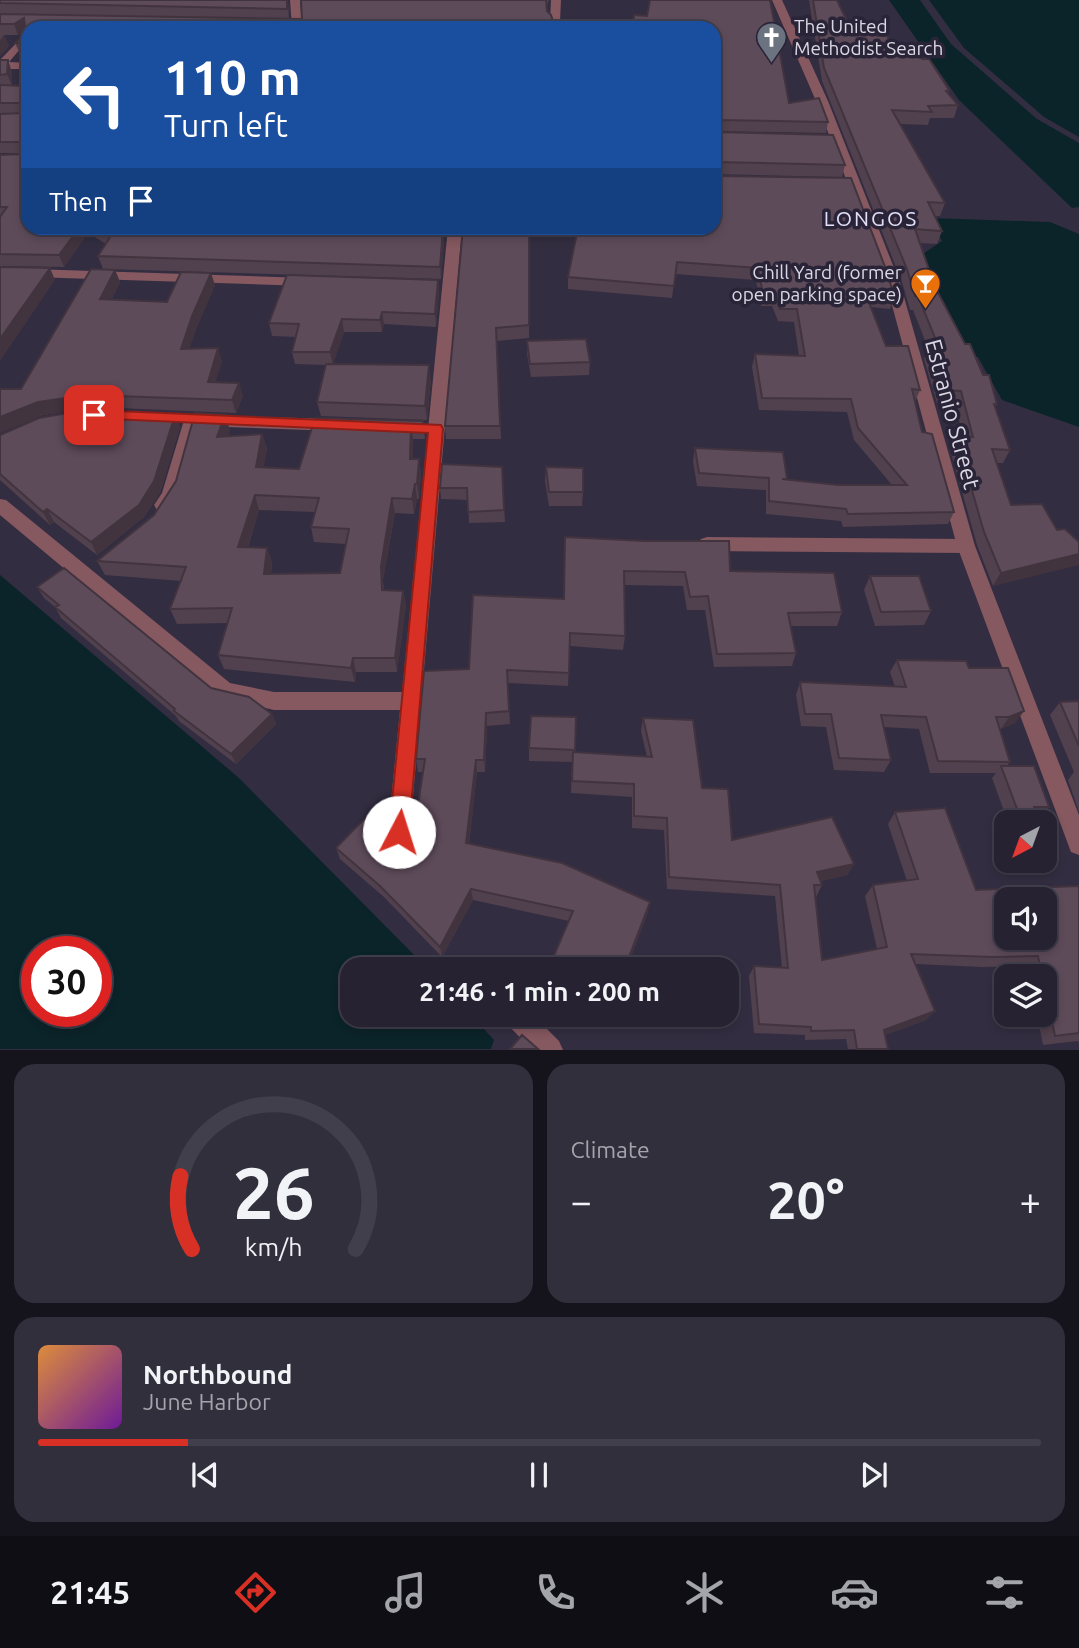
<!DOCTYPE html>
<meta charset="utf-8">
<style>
:root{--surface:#262231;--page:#322f3d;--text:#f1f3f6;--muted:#a4a4ab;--line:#423f4d;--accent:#d93025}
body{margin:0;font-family:Ubuntu,sans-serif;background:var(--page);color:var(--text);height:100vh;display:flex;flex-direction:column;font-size:26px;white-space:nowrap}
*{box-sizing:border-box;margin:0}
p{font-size:23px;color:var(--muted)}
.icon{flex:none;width:38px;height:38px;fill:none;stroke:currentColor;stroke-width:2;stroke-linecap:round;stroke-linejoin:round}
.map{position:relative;height:1050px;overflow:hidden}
.panel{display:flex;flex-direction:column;gap:14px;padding:14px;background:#15131b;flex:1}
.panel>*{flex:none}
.guide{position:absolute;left:21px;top:21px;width:700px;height:214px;border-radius:21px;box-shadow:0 4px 10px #0003,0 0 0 2px var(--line);background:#1a4fa0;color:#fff;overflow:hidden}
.needle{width:46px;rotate:221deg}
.tools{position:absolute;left:994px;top:810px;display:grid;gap:14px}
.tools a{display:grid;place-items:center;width:63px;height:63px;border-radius:14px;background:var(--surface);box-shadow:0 4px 10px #0003,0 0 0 2px var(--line);font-size:35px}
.speed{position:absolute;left:21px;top:936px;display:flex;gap:14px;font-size:35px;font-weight:700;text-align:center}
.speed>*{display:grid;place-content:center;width:91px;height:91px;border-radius:50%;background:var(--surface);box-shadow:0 4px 10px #0003,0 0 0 2px var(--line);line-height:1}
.speed .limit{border:10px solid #d22;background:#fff;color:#111}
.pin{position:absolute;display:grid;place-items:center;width:60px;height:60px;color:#fff;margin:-30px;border-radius:14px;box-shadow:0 4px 10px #0006}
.me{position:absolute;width:77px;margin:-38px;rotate:5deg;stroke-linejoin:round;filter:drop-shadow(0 0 5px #0008)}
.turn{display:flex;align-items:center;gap:24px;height:147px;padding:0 28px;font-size:32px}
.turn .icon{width:91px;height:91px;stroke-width:2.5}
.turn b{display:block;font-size:49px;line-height:60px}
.then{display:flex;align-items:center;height:66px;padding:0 28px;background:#0003;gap:14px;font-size:26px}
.big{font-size:52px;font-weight:700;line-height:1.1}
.panel .card{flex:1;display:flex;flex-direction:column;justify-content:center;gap:10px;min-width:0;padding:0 24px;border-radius:21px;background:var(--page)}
.panel .dial{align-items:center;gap:0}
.dial svg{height:182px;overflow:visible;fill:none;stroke:var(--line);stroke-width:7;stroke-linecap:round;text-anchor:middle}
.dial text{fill:var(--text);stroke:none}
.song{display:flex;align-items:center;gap:21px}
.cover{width:84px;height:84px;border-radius:10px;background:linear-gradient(135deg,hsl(30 70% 55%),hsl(280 70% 35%))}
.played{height:7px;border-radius:4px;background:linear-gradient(90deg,var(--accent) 15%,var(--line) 15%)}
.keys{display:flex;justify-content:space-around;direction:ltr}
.heat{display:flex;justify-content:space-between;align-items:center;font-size:38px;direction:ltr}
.panel .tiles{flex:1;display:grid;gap:14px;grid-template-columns:1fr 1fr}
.card:last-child{grid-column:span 2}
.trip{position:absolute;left:340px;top:957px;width:399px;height:70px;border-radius:21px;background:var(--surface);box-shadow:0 4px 10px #0003,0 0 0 2px var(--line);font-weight:700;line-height:70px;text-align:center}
.tabs{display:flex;height:112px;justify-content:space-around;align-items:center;background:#0f0e14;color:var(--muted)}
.tabs .icon{width:49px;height:49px}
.tabs .selected{color:var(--accent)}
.tabs b{font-size:32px;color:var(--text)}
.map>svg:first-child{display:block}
</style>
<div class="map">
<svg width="1079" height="1050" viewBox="0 0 1079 1050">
<rect width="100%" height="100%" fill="#332d41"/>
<path fill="#0b2429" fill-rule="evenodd" d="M889,0H920L951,44L1037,119L1079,143V207L1072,208L959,100Z
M929,0H1079V137L1044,117L964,48Z
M930,218L1050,222L1079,234V427L1002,400L978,357H964L917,258L942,241Z
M0,575L239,778L428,969L352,970V1015H471L494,1040L491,1049H0ZM96,952V1012H37V952Z"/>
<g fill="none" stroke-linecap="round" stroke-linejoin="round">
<path fill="#865860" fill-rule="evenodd" d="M290,0H300L302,28H292Z
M551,0H561L560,22L555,25L550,22Z
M28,31V40L9,62L28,63V69H0V60Z
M448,228H462L410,832L407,839L399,843L391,839L388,832L400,710H274L218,697L0,515V499L6,500L230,683L274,692H402Z
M0,268L306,278L313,282L306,286L0,276Z
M192,415L336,419L344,425L336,431L198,426L179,495L169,510H157L154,505L162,493L184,420Z
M707,537L966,539L972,541L975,546L972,551L966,553L707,551L701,549L698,544L701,539Z
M504,1015H533L559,1041L563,1050H532L507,1024Z"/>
<path fill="#865860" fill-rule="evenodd" d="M772,0H782L828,101L900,283L975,546L1079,815V855L1071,852L1068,844L957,546L886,283L816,101Z"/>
</g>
<path fill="#51404d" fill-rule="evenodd" d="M0,0H288L289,19H302L301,0H549L547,5V11L28,28V54H20L15,43L26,34V30L18,35H4L9,46L0,56Z
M809,0H837L853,34L877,36L893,47L922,59L949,90L948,93L958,105L954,118H930L928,125L900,124L945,203L940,216H935L942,231L937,244L920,243L935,287L997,404L995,408L1010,450L1003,463H997L1011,505L1042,504L993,586L977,545L950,449L956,435L963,436L955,404L937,403L924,359L928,348L913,310H910L902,282L822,81Z
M714,28L789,103L828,122L826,133L714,131Z
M0,60L12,72V86H23L26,82L28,228H447H445L441,279L103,269L98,256L106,244L88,233L64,267L0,266V155L25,153H0Z
M714,132L845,165L842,177L714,174L894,296L890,309L871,307L886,346L920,390L915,402L922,432L954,512L948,524L843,527L841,521L766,514V490L697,486L693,461L695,448L786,480L838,485H892L854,440L847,412L759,410L752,367L755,354L799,356L794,322L778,321L772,306H761L756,280L675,274L672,298L568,289V277L685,229V228H714Z
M530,228L529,338L497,341L501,439H446L445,426Z
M115,270L120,282L111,300L167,302L215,285L196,329L189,349L222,361L215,382L243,396L236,413L93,407L44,415L21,389Z
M438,280L439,293L436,327L384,324L382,332H344L333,364L431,380L427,420L321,416L317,402L326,365L295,364L292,352L296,337L272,336L269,323Z
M527,341L590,362L589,375L531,377L527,354Z
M175,415L180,427L160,493L144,517L97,555L54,522L50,525L0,480V435Z
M315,418L423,421L425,439H413V459H419L421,474L419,499H417L414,514L395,513L383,580L384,590L403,591L406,605L397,672H356L355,682L224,669L218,655L228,623L177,624L170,609L181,581L105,575L97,561L154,515L230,430L228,436L262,434L267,449L263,467L299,469ZM259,510L315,512L311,527L314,542L346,544L340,573L271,574L272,563L267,548L248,547Z
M502,467L505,522L469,523L468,500L441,499L440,488Z
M546,467L583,492L582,506H549L545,481Z
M565,537L730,571L842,612L837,626H791L796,653L792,666L714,667L705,610H687L683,586L624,585L625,636L623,650L570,646L568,686L508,683L510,724L487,726L485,772H477L469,844L648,912L626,970H555L552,968L553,958L569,921L473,900L442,957L384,897L340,859L336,848L411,850L423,772H418L416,759L469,669L564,599Z
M870,576L931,611L924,625L875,626L864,590Z
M37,587L211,688L272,714L276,724L236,764L179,721L176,716L61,618L55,607L44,598Z
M897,660L969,668L1015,723L1000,729L1010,762L1007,766L1049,807L1039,819H1034L1033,822H1008L992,778L996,773H930L919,729L884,727L891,760L884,772L834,770L826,727L801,726L796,695L800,682L895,687L890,672Z
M1079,701V812L1068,780L1074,772L1050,715L1060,702Z
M576,717L575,752L647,757L641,731L643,718L702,788L732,840L854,864L847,875L820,881L822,885L816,897H815L822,960L877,949L865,896L873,885L907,881L888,824L895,812L976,890L1079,886V1044L1078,1041L1043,1045L1037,1015H1045V976H1029L1027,966L982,967L916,964L926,1020L885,1035L888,1049H848L846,1039L805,1040V1035L754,1033L749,976L754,966L782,968L775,896L667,889L664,830L632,828V797L571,793L572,762L529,761V748Z"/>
<path fill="#42343f" d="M24,18L28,29L18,35L14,24Z
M4,35L9,46L0,56V40Z
M8,60L12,72V86L7,74Z
M79,228H86L88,233L64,267L59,255Z
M443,228H447H445L441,279L440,267Z
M50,268L55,280L0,361V339Z
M115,270L120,282L105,312L100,299Z
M211,273L215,285L196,329L185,361L181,349L192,316Z
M438,280L439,293L436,327L435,314Z
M382,312L384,324L382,332L380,320Z
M342,319L344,332L333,365L330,352Z
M218,348L222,361L212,394L208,382Z
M429,365L431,380L427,420L425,406Z
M239,383L243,396L236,413L232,400Z
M87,395L93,407L44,415L0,433V417L38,402Z
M175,415L180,427L160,493L144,517L97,555L91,542Z
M225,415L230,430L222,452L217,437Z
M411,424L413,439V474L410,459Z
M262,434L267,449L261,482L256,467Z
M419,459L421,474L419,499L417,484Z
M415,484L417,499L414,514L412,499Z
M255,495L259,510L243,561L238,547Z
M392,498L395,513L383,580L384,604L382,590L381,566Z
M47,509L54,522L50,525L43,512Z
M267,548L272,563L269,589L264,574Z
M1079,554V565L993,586L1001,573Z
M403,591L406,605L397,672L395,658Z
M353,658L356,672L355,682L351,668Z
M1024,711L1015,723L1001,729L1009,717Z
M486,713L487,726L485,772L484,760Z
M272,714L276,724L236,764L231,754Z
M476,760L477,772L468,855L466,843Z
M854,864L847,875L811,883L817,872Z
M471,889L473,900L442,957L440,947Z
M650,902L648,912L626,970H624Z
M935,1011L926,1020L876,1038L884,1030Z"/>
<path fill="#5e4b5a" stroke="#42343f" stroke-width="2" fill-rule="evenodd" d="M0,0H287V9L0,3Z
M301,0H546L547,11L551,15L555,28H28V43H15L26,34L24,18L14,24H0V14L302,19Z
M650,0H770L789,103L819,98L828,122L716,120L714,121V28H633L634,15L647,16Z
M813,0H837L853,34L875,33L877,36H887L893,47H914L922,59H929L949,90L946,91L958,105L928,106L932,112L892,110L945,203L928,202L942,231L915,229L935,287L965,344H970L983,375H989L997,404H994L1010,450L992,449L1011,505L1042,504L1057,530L1065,529L1079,542V554L1001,573L984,532L956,435L973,437L961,391L942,390L929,345H938L918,296H915L907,269L824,68Z
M0,60H8L7,74L0,75Z
M26,82H28V228H79L59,255L0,254V217L7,207H0V155L25,154L26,144L23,142H0V114L25,113L26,105L23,103H0V85L23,86Z
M714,132L833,135L845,165L716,162L714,169Z
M714,174L716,176L851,178L887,272L894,296L866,295L886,346H908L920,390L912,389L922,432L932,434L954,512L848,514L846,509L769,501V478L699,473L695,448L783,452L787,479H782L838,485H907L858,428L851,399L762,398L755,354L805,356L797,309H780L775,294H763L758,268L677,262L674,286L568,277L578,228H665L687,229V228H714Z
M94,228H443L440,267L98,256L110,237Z
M463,228H529V325L496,328L500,426H445Z
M0,267L50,268L0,339Z
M91,269L115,270L100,299L167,302L181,272L211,273L192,316L181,349L218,348L208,382L239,383L232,400L87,395L38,402L0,417V389H21Z
M287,275L438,280L435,314L382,312L380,320L342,319L330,352H292L299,324L269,323Z
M586,339L590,362L530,364L527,341Z
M326,364L429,365L425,406L317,402Z
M108,411L175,415L154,481L139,505L91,542L47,509L43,512L0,474V435L39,418L73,412Z
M195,413L225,415L217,437L262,434L256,467L299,469L315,418L423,421V424H411L410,459H419L417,484H415L412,499L392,498L381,566L382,590L403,591L395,658H353L351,668L218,655L232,608L170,609L186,567L97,561L154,515L176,481ZM255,495L319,498L311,527L349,529L340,573L264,574L267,548L238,547Z
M442,464L502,467L504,510L468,512L467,488H440Z
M546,467L583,468V492H549Z
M565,537L645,541H729L730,571L834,573L842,612L788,613L796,653L717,654L708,596L690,597L685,572L624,571L625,636L570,633L569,673L507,670L509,711L486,713L484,760H476L466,843L562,863L650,902L624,970H576L553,958L573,911L471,889L440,947L380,886L336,848L368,815L411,850L425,759H416L424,671L469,669L473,595L564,599Z
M64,568L211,688L249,697L272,714L231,754L174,711L175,709L55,607L59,605L37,587Z
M870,576H919L931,611L881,612Z
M897,660L966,661L969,668H1008L1024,711L1009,717H996L1010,762L938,761L926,717L881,715L891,760L839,758L831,714H805L800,682L906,687Z
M1079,701V746L1060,702Z
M531,716L576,717L575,750L529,748Z
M643,718L693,720L702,788L728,789L732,840L832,817L854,864L817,872L822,885H814L822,960L887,947L873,885L918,879L895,812L945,808L976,890L1079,886V1033L1055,1036L1045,988V976H1042L1038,956L992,957L911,954L935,1011L884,1030L888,1049H857L854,1030L811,1031V1027L759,1024L754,966L788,968L780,885L669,877L667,818L634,816V784L572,781L573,752L652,757ZM1006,900H1045V938H1006Z
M1001,766H1034L1049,807H1034L1033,822H1022Z
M522,1035L538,1049H510Z"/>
<path fill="#d93025" stroke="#8d1f18" stroke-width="2" d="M94,410L441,425L443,429L409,832L406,838L399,841L392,838L389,832L428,433L89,418L87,415Z"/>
<defs>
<symbol id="church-pin" viewBox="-11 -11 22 30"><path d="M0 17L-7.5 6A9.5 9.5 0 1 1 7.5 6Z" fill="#6b7280" stroke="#292437"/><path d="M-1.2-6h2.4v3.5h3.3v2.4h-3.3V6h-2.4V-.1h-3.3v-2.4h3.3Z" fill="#fff"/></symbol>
<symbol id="bar-pin" viewBox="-11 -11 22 30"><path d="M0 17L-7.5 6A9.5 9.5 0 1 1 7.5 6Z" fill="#e8710a" stroke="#292437"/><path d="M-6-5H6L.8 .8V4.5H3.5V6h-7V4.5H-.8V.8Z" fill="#fff"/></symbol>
</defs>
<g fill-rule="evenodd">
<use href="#church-pin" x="754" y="20" width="35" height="47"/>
<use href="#bar-pin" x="908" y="266" width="35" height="47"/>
</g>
<g text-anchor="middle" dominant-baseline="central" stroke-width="7" stroke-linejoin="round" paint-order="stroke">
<g font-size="19" fill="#dbd8e5" stroke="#292437" text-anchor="start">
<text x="794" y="26">The United<tspan x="794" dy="22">Methodist Search</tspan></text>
<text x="902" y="272" text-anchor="end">Chill Yard (former<tspan x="902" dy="22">open parking space)</tspan></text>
</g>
<g font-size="21" letter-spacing="2" fill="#e4dff8" stroke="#292437">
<text x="871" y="218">LONGOS</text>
</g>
<g font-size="23" fill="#dbd8e5" stroke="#292437">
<text transform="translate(953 414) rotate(75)">Estranio Street</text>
</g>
</g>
</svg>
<div class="tools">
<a><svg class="needle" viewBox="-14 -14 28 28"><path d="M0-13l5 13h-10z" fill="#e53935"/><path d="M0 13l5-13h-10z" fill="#a4a4ab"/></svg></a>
<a><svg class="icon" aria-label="sound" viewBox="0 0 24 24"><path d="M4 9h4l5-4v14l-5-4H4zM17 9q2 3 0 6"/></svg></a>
<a><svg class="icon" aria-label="layers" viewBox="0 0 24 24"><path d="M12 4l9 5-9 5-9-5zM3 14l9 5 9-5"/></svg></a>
</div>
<div class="speed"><div class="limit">30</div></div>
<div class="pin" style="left:94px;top:415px;background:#d93025"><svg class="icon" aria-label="arrive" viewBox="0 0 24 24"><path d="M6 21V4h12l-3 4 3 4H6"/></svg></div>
<svg class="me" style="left:399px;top:832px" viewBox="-20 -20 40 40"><circle r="19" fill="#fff"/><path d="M0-13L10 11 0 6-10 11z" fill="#d93025"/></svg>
<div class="trip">21:46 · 1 min · 200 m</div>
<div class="guide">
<div class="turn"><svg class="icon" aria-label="left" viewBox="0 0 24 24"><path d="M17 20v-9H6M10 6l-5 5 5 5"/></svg><div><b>110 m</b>Turn left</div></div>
<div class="then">Then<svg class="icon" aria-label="arrive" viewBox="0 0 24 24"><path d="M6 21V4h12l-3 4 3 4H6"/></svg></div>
</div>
</div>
<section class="panel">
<div class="tiles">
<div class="card dial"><svg viewBox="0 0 100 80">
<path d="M14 69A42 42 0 1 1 86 69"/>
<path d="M14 69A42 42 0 0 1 9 37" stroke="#d93025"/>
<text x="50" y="56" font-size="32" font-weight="700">26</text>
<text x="50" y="72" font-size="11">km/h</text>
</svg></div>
<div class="card"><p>Climate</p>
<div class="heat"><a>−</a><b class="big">20°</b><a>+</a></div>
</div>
<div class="card">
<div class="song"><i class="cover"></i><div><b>Northbound</b><p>June Harbor</p></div></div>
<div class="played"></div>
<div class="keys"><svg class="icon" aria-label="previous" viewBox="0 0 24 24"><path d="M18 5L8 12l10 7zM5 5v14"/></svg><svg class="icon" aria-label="pause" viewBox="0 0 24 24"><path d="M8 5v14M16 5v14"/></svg><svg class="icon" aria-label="next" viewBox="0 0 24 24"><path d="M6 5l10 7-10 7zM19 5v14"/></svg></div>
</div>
</div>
</section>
<nav class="tabs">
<b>21:45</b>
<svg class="icon selected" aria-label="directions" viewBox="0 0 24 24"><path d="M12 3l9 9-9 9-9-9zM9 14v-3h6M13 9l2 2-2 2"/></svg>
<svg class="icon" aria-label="music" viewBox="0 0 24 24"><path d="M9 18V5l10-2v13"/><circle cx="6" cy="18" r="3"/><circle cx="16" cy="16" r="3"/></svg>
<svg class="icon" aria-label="phone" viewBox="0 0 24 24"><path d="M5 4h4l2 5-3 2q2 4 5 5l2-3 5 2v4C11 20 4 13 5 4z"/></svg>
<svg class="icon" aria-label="climate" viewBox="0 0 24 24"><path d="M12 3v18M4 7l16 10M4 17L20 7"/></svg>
<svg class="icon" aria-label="car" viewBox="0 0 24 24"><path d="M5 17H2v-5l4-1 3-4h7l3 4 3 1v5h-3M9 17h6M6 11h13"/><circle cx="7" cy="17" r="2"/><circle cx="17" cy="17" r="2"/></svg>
<svg class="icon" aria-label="filters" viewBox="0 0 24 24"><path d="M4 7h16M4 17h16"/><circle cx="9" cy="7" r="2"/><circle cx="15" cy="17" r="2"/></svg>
</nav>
